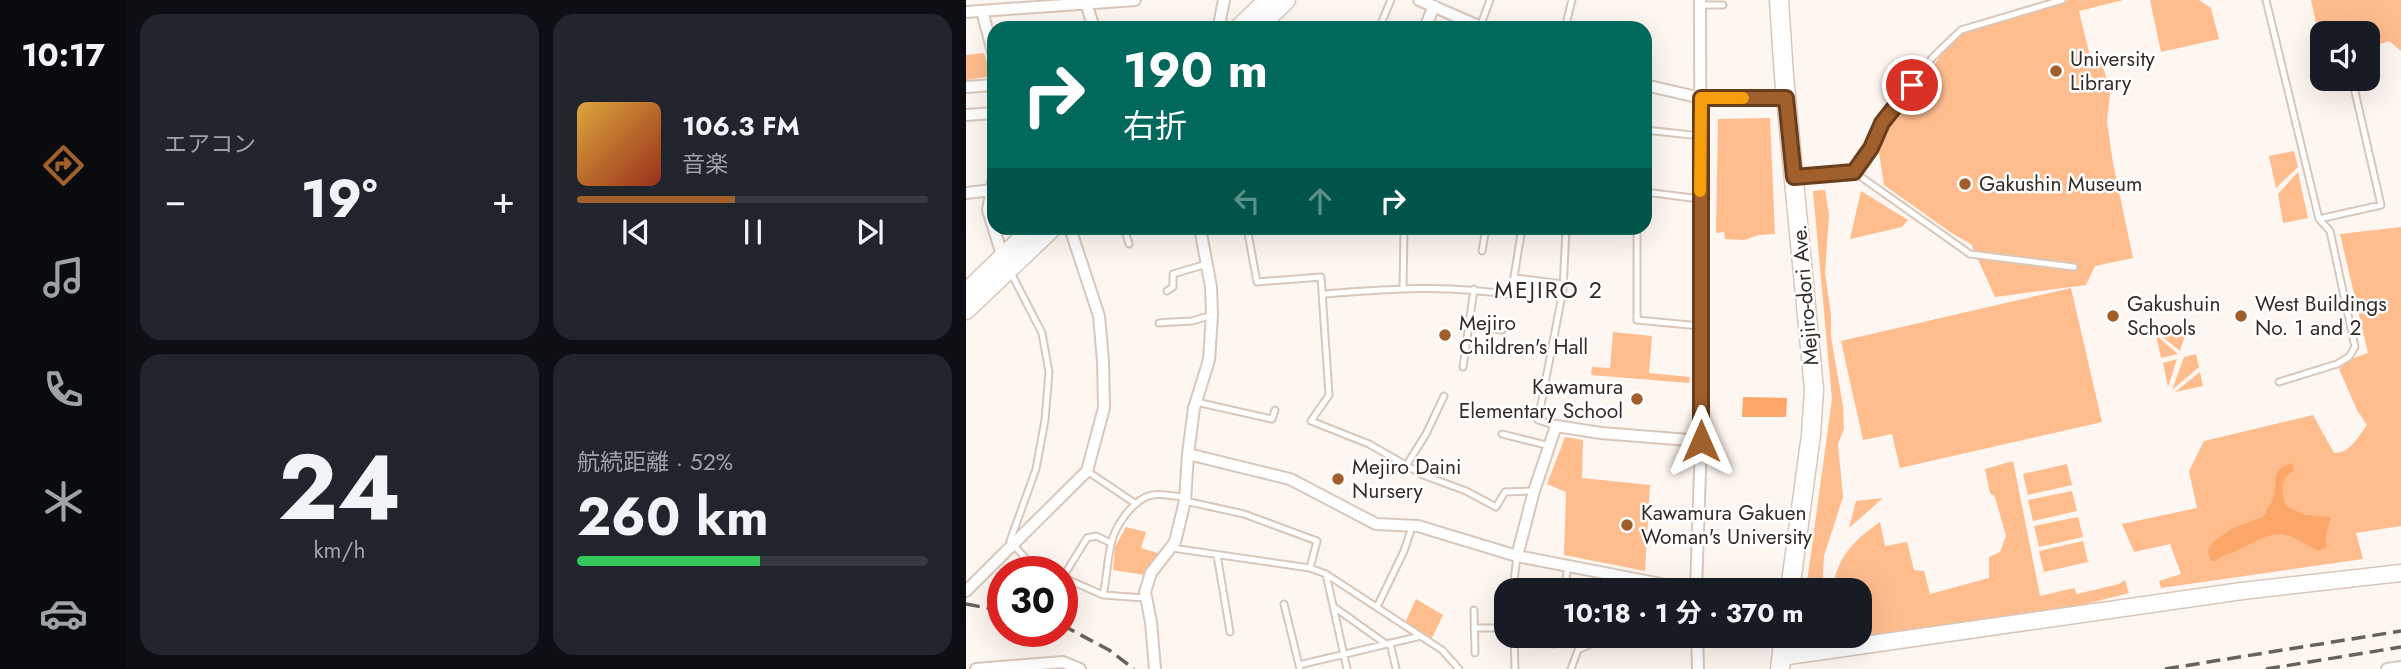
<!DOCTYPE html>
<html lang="ja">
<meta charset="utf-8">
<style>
:root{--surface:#171b24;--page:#20242c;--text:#f1f3f6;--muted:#9ea1a6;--line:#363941;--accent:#a15f2b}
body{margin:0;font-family:Jost,"Noto Sans JP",sans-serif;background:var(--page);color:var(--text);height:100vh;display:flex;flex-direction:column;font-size:26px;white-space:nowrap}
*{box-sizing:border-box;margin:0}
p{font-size:23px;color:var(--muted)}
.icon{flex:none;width:38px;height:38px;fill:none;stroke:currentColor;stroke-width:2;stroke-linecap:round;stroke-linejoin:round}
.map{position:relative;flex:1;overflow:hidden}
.panel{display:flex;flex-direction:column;gap:14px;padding:14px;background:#0d0f14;width:840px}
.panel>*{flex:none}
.hud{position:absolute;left:21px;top:21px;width:665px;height:214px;border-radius:21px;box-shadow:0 7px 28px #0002;background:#00695c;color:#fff;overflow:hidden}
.tools{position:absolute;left:1344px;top:21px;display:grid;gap:14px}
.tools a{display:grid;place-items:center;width:70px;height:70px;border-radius:14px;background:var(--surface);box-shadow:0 7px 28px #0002;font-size:35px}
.speed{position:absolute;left:21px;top:556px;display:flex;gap:14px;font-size:35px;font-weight:700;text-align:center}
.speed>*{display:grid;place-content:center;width:91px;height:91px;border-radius:50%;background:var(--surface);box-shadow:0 7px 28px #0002;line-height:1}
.speed .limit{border:10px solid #d22;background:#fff;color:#111}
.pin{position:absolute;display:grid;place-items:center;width:60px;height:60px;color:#fff;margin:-30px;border:4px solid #fff;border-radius:50%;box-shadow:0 2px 7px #0007}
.me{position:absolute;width:77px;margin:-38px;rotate:0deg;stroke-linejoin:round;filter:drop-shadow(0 0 5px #0008)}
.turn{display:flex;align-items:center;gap:24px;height:147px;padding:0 21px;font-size:32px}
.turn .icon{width:91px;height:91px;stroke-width:2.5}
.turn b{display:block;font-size:49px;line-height:60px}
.lanes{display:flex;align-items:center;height:66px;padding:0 21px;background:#0003;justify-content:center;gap:35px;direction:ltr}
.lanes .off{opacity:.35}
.big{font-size:52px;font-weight:700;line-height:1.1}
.panel .widget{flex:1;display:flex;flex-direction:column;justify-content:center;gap:10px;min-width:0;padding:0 24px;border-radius:21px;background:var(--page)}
.panel .dial{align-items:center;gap:0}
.dial b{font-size:91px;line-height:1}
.song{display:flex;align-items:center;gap:21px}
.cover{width:84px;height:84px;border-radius:10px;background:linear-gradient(135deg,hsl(40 70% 55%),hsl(10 70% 35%))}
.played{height:7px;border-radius:4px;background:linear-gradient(90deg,var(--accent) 45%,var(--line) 45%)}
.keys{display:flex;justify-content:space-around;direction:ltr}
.heat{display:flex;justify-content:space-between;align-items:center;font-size:38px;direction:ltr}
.charge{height:10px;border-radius:5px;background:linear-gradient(90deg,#34c759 52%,var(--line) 0)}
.panel .tiles{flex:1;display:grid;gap:14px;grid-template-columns:repeat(2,1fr)}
.trip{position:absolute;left:528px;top:578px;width:378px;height:70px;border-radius:21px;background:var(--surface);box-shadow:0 7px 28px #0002;font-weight:700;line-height:70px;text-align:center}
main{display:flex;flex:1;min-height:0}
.tabs{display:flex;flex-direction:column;width:126px;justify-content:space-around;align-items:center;background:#090b0e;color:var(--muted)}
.tabs .icon{width:49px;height:49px}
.tabs .active{color:var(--accent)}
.tabs b{font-size:32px;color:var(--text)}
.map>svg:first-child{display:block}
</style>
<main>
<nav class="tabs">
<b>10:17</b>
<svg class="icon active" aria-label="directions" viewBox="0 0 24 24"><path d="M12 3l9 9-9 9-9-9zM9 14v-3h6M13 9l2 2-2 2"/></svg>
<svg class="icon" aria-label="music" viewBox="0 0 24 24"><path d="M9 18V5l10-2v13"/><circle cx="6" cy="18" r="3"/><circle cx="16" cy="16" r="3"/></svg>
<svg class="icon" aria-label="phone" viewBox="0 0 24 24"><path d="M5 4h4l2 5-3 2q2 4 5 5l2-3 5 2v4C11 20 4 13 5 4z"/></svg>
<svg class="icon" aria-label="climate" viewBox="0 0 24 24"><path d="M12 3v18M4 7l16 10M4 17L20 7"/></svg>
<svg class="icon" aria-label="car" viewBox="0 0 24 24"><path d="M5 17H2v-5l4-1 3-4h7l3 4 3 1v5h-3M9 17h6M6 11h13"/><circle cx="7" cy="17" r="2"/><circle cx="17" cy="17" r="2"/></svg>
</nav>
<section class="panel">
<div class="tiles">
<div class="widget"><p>エアコン</p>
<div class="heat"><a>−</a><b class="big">19°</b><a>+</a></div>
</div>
<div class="widget">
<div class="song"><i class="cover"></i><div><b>106.3 FM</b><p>音楽</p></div></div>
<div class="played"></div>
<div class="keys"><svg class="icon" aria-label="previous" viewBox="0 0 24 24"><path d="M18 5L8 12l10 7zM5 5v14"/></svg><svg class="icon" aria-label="pause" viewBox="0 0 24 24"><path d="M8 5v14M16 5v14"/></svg><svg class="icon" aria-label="next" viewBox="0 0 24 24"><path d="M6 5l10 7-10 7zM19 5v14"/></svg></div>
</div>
<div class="widget dial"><b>24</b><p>km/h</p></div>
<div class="widget"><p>航続距離 · 52%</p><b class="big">260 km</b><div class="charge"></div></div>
</div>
</section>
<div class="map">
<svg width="1435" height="669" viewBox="0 0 1435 669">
<rect width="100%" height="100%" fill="#fef6f1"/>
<path fill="#ffbd8e" d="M1103,0H1157L1113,11L1125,61L1135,59L1144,93L1141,122L1147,163L1167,258L1129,266L1120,285L1029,297L1005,244L987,234L918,185L913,153L922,124L953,89L983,42L999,28L1039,21Z
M1184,0H1233L1245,8L1253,39L1195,52Z
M1345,0H1435V51L1423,41L1402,48V33H1356V39L1351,27Z
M18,53L24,71L22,77L0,80V55Z
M804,118L809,234L793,235L778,240L759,239L758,232L750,233L752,119Z
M1328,151L1332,167L1310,188L1303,156Z
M1332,172L1342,218L1317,223L1312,194Z
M859,190L863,215L859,273L865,315V337L877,406L878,429L872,444L877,497L858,556L856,590H840L866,399L847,191Z
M895,191L942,220L936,227L884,239Z
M1435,227V526L1390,533L1397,559L1195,588L1193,581L1215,574L1204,544L1168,552L1156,524L1231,508L1223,471L1238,441L1347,415L1368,453C1385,453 1391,438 1401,425L1391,410L1373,369L1385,359L1402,353L1374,234Z
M1105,288L1136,422L934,468L926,434L897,440L875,341Z
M1221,329L1214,351L1194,335Z
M647,332L686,336L683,373L724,377L723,383L625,375L626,367L644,368Z
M1190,335L1212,354L1195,358Z
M1230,354L1233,367L1206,390L1218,357Z
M1211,359L1202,387L1197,363Z
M1234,372L1237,386L1209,392Z
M599,437L617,440L616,478L684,485L679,571L598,555L600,492L581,484Z
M1047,461L1074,596L1108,588L1111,594L1153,584L1159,580L1163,593L1108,607L863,645L862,635H894V590H866C872,556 887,541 914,522L919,546L941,542L948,570L958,571L964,594L1023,578V557L1034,552L1040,536L1029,497L1024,493L1019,469Z
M1101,464L1106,485L1062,495L1057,474Z
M1106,491L1111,511L1067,521L1062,500Z
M917,498L883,528L890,501Z
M1112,517L1117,537L1073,547L1068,526Z
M160,527L180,532L175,548L195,554L179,575L147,570L149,547Z
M1117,541L1122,562L1078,572L1073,551Z
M450,599L477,615L466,638L439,623Z"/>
<path fill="#fca769" d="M777,397L821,398L820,417H776Z
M1326,463L1328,471C1312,479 1316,492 1320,506L1339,515L1365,517L1360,534V548L1352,551C1314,529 1313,529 1274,549C1265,553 1257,555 1249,561H1245L1242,552L1246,543L1265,529L1297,517C1301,510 1306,503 1308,496C1312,479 1304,470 1326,463Z"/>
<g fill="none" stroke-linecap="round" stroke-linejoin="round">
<defs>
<path id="lane" d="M1096,0L995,30L967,57L916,123L905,148L888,172L1004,254L1108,267
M1300,0L1353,219L1415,205L1386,79
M734,5H757
M514,27L524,0
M413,28L425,0
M599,28L606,0
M679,130L735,136
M831,176L888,172
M679,192L734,199
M158,228L163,244
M281,228L291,282L355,277L363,395L345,421L403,444L457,475L500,491L530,507L539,492L568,491
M671,228V320L734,326
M516,251L520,228
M45,273L76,333L83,372L79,420L70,469L44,541L62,561L87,572
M549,278L597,284
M437,288L438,228
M201,291L207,287V274L241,264
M358,294C422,289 481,284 545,295L556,228
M207,322L226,321L246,315
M193,323L205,322
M503,325L536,330
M497,367L508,289
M1313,382L1371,364L1383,357L1389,347L1364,231L1353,219
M230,402L306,419L309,410
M590,426L572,420L597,290L600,228
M536,434L584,446
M440,466L460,434L478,396
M121,471L170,504
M219,501L278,514L351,541L344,568
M206,548L344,568L360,574L476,650L493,669
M251,555L264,632
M360,574L381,669
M96,577L137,595L179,598
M97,577L121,538L130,536L145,543
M547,590L551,556
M598,590L602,566
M137,595C141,578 141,561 145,545C148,527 167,499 186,495C196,493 209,497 219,497
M318,604L334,669
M368,607L420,644
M411,607L438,551L446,527
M508,610L509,653
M508,628H541
M548,635L549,669
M646,635L680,640L682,635
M548,636L588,644L590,635
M424,643L430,669
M333,665L455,636
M605,669L612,650L645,635"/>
<path id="street" d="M119,0L128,28
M453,0L517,28
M16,11L28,56
M0,12L169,0
M256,28L254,20L258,0
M459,28L468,6
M679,85L735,98H820
M0,87L28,85
M0,115L28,113
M28,177L22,210L37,258
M0,193L26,190
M222,454L324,479L410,524L452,526L551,556L726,590
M551,556L568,491L590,426L635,433L735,441
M730,590L735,441L734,0
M0,591L121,471L138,408L137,361L133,316L104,228
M731,635L732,669
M10,669L97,662L114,669
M189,669L185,622L179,592L185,573L209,542L219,501L222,454L228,408L243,360L246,315L245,287L234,228
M1421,669L1435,667"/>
<path id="secondary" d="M815,657L1276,591L1435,573"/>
<path id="primary" d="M813,0L818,76L848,389L845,435L824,590
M273,28L302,0
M291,28L320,0
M0,293L67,228
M0,310L86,228
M814,669L818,635"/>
</defs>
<use href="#lane" stroke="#d9c7bb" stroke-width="9"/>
<use href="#street" stroke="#d9c7bb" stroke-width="14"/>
<use href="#secondary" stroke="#d9c7bb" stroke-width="19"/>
<use href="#primary" stroke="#d9c7bb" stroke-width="21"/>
<use href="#lane" stroke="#fff" stroke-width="5"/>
<use href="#street" stroke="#fff" stroke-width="10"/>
<use href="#secondary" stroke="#fff" stroke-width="16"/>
<use href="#primary" stroke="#fff" stroke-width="18"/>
<path stroke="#69615c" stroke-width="3.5" stroke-dasharray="14 7" stroke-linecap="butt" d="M0,604L37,611
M96,625L143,650L168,669
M1199,669L1435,631
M1300,669L1435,647"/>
</g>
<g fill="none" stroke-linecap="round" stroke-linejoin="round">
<defs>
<path id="route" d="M735,441V98H820L828,177L888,172L905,148L916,123L946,85"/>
</defs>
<use href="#route" stroke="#693e1c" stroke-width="18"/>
<use href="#route" stroke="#a15f2b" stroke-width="12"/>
<path stroke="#f59e0b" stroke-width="12" d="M734,191L735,98H777"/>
</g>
<g fill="#a15f2b" stroke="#fff" stroke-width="2.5">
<circle cx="1090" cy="71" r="7"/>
<circle cx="999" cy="184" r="7"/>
<circle cx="1147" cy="316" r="7"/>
<circle cx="1275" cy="316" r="7"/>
<circle cx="479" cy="335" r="7"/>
<circle cx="671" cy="399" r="7"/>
<circle cx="372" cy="479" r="7"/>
<circle cx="661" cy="525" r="7"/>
</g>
<g text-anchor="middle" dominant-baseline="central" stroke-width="5" stroke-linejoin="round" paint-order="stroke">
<g font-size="21" fill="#332c27" stroke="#fff" text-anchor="start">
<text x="1104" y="59">University<tspan x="1104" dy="24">Library</tspan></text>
<text x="1013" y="184">Gakushin Museum</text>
<text x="1161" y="304">Gakushuin<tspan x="1161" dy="24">Schools</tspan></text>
<text x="1289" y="304">West Buildings<tspan x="1289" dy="24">No. 1 and 2</tspan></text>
<text x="493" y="323">Mejiro<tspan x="493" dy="24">Children's Hall</tspan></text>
<text x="657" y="387" text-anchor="end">Kawamura<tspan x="657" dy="24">Elementary School</tspan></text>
<text x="386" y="467">Mejiro Daini<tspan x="386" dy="24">Nursery</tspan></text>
<text x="675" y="513">Kawamura Gakuen<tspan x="675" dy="24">Woman's University</tspan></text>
</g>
<g font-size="21" fill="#332c27" stroke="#fff">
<text transform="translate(839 295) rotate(-95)">Mejiro-dori Ave.</text>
</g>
<g font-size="23" letter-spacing="2" fill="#332c27" stroke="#fff">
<text x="583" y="290">MEJIRO 2</text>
</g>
</g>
</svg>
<div class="tools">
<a><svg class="icon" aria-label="sound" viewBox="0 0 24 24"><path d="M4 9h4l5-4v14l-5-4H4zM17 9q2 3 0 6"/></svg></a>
</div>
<div class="speed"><div class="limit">30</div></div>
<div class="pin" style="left:946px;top:85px;background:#d93025"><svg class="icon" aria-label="arrive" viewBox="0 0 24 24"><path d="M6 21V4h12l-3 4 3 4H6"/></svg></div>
<svg class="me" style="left:735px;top:441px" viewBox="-20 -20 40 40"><path d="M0-17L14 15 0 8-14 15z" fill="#a15f2b" stroke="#fff" stroke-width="4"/></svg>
<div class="trip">10:18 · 1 分 · 370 m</div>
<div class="hud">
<div class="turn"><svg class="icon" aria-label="right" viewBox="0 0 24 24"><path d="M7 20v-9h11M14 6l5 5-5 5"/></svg><div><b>190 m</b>右折</div></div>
<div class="lanes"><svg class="icon off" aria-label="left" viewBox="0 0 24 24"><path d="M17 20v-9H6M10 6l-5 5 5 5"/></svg><svg class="icon off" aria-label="ahead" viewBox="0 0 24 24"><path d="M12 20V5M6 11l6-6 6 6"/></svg><svg class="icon" aria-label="right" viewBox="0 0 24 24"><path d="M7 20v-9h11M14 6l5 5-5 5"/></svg></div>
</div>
</div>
</main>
